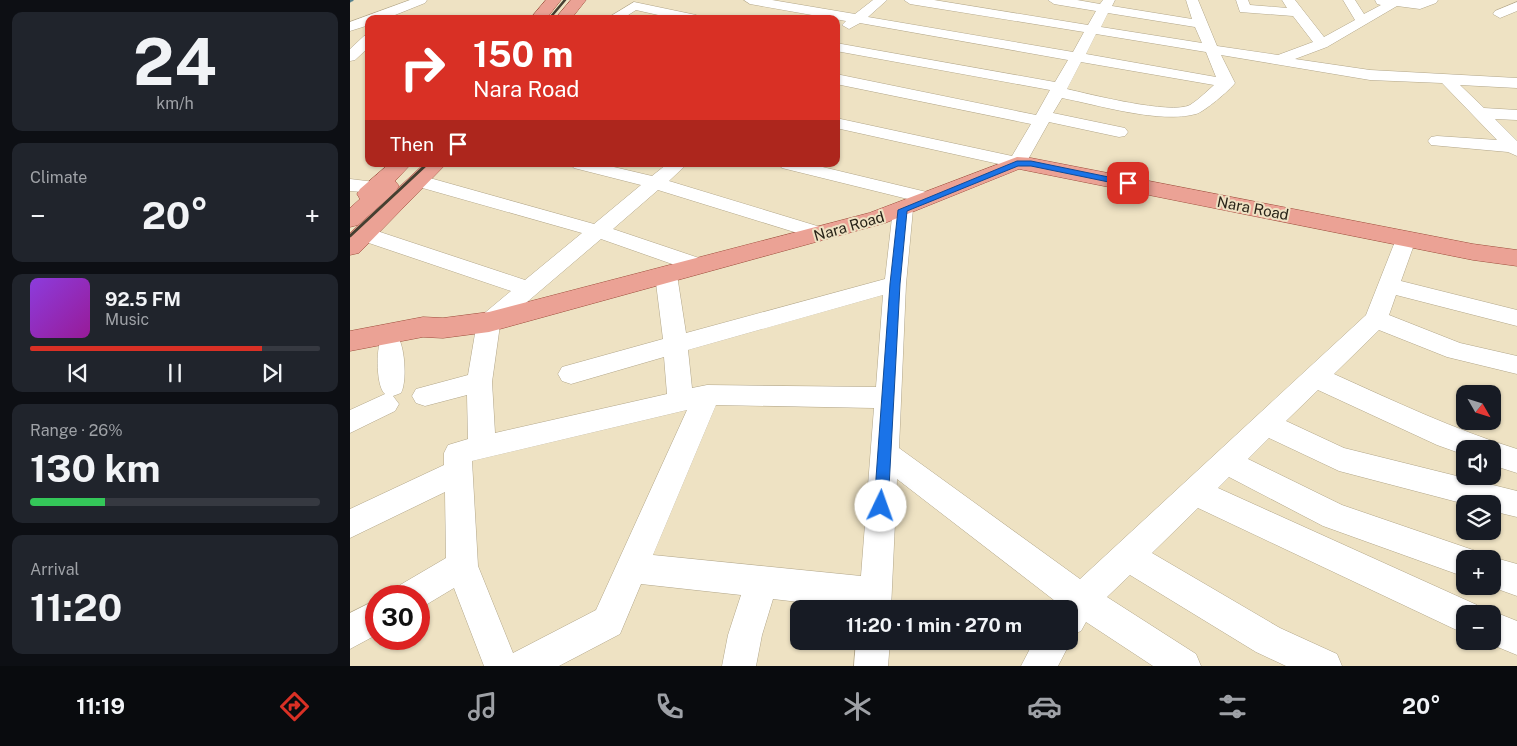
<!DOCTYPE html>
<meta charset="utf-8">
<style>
:root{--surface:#171b24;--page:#20242c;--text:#f1f3f6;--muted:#9ea1a6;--line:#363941;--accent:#d93025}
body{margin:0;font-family:"Public Sans",sans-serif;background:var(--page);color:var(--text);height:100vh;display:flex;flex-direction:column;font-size:19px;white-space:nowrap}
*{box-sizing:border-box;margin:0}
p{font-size:16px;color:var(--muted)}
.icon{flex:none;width:28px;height:28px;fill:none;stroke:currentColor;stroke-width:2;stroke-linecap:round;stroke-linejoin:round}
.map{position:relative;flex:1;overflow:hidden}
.side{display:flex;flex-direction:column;gap:12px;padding:12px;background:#0d0f14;width:350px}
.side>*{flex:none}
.hud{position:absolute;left:15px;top:15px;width:475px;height:152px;border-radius:10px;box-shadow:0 1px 4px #0004;background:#d93025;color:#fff;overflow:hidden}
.needle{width:32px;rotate:129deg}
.tools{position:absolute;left:1106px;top:385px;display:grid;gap:10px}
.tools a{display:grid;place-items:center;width:45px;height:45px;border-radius:10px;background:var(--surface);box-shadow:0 1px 4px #0004;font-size:25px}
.speed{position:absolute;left:15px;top:585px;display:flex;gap:10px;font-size:25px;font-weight:700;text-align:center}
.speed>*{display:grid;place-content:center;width:65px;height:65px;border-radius:50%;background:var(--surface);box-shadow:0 1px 4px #0004;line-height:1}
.speed .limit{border:8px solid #d22;background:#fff;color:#111}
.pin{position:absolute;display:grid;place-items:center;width:42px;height:42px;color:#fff;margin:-21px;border-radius:10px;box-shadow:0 2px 8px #0006}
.me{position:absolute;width:55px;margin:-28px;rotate:3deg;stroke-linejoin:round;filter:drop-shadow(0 0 4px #0008)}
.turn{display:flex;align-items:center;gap:18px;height:105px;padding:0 25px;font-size:22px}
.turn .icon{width:65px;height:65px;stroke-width:2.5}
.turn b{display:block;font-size:35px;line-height:42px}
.then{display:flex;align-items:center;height:48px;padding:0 25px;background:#0003;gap:10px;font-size:19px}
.big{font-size:38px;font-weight:700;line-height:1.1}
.side .widget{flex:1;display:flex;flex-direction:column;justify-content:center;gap:8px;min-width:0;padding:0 18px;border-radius:10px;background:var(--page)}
.side .dial{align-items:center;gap:0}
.dial b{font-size:65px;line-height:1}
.song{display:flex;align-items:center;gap:15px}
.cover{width:60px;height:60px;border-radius:8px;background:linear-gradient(135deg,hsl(270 70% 55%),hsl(300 70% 35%))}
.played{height:5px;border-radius:2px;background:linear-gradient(90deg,var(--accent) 80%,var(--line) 80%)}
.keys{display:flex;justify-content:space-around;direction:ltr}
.heat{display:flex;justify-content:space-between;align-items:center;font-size:28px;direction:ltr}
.charge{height:8px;border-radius:4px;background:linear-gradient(90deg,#34c759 26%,var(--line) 0)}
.trip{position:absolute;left:440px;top:600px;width:288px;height:50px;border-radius:10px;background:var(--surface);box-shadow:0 1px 4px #0004;font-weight:700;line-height:50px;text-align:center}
.dock{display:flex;height:80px;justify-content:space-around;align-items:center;background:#090b0e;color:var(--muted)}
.dock .icon{width:35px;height:35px}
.dock .on{color:var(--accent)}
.dock b{font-size:22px;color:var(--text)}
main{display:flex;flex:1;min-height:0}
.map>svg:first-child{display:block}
</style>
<main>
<section class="side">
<div class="widget dial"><b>24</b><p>km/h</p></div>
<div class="widget"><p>Climate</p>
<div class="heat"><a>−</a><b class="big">20°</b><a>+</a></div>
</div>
<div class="widget">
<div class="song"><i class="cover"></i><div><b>92.5 FM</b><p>Music</p></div></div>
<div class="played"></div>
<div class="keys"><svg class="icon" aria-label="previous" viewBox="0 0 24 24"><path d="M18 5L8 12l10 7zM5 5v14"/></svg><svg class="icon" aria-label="pause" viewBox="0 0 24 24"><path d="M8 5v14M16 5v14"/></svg><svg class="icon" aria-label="next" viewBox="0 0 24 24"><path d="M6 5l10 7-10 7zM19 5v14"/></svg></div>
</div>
<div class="widget"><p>Range · 26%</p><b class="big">130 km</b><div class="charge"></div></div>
<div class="widget"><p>Arrival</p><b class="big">11:20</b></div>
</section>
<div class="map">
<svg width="1167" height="666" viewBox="0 0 1167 666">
<rect width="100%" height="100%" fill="#eee2c3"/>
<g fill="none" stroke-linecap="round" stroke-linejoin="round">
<path stroke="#547f8b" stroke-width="3" d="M0,1L2,0"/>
<defs>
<path id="minor" d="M60,0H77L75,3L35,19H19V25L0,31V22Z
M394,0H422L505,14L523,0H537L518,17L723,52L734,32L560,4L554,0H584L738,25L746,11L704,4L698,0H727L750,4L753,0H765L762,6L842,19L836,0H848L867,46L928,55L963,42L943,16L890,12L886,0H898L900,5L937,8L932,0H945L974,37L1005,20L993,0H1005L1014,14L1031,5L1027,4L1025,0H1088L1086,3L1070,9L1047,6L977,47L945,59L1020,70L1167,78V88L1110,85L1134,108L1167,110V120L1145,119L1167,141V156L1158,152L1081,145L1078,141L1081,137L1087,136L1147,140L1092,83L1020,80L871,55L885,83C880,90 854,112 846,114C810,124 748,105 712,98L703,113L775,128L778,132L775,136L769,137L699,122L676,163L673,167L667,168L486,128V118L662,156L681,124L486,84V74L686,115L700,90L486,51V43L705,82L718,60L510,23L499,29L492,25L496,21L400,4ZM758,13L845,27L852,43L751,27ZM746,34L856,52L866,77L736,54ZM731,62L864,85C856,92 848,100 840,105C821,115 739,94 717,89Z
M284,2L346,15L352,19H326L286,10L272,19H256Z
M1167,2V11L1150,18L1143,14L1145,11Z
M19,35V47L5,60L0,61V49L14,36Z
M221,164H251L302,176L317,164H337L319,181L477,229L480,234L477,239L470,240L308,190L263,229L358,261L361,266L358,271L350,273L342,271L251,239L150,325L142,382L145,433L317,394L314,357L221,384L212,381L208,374L212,367L313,339L305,275L308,270L316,268L324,270L327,275L336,333L535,279L543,209L546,205L553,203L560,205L563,209L556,284L549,448L730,579L1016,315L1046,239L1049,234L1056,232L1063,234L1066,239L1051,281L1167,310V326L1046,295L1039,315L1110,343L1167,356V374L1097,357L1029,330L984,374C1044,401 1105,430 1167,449V473L1142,465V449H1115V455L1087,445L968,390L936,421L994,448L1167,491V517L1142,511V504H1115L989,471L919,438L898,459L992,505L1126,551L1129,559H1115V577L973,526L879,477L868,488L1127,605L1130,614H1115V634L848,508L802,553L930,628L987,654L992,666H936L906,652L780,575L757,597L846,654L851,666H803L736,622L731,631L719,636V609H707L709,604L547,479L541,609H509L423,599L412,635L406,666H372L378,635L391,595L291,584L270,634L209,666H134L104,588L69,609V596H45L50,585L96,558L95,492L0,538V509L94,465V453L98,445L118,439L117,395L75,406L66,403L62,396L66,389L118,375L127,322L131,316L161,291L7,239L4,234L7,229L14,228L21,229L175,280L232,233L62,185L60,181L62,177L69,175L244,224L291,185L224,168ZM533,295L526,387L357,385L342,388L338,350ZM366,405L524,408L511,576L303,555ZM337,410L246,610L163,653L128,566L122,461Z
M429,164H460L585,194L588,198L585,202L578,204L432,168Z
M0,179L33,183L35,187L33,191L26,193L0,191Z
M40,336L49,339C55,350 57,382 51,393L43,396L49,404L45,411L0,433V410L35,394C26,387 26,349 31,339Z
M1142,557L1167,564V596L1139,586H1142V559H1137Z
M26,600V635L0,649V613Z
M1142,611L1167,621V655L1133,641H1142V614H1136Z
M719,636L721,641L708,666H671L684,641H719Z
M506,641H540L538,666H504Z"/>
<path id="major" d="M196,0H211L196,19H180Z
M221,0H236L221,19H205Z
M667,157L681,158L1123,244L1167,250V266L1123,260L669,169L535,223L139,332L93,338L73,337L0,351V331L73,317L93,318L139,312L519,213Z
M39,164H61L45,181L49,186L46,190L74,164H96L9,253L0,255V233L38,198L8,225L0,227V208L10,199L7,194L10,189Z"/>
</defs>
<use href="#minor" stroke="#b2a689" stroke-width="1"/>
<use href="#major" stroke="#9e4d3c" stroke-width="1"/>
<use href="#minor" fill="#fff" fill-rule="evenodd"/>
<use href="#major" fill="#eba295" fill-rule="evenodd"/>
<path stroke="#453f31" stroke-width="2.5" d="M199,19L215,0"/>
<path stroke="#453f31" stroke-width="3" d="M0,236L77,164"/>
</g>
<path fill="#1a73e8" stroke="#114b97" d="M667,161H681L778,181L782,183L778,186L681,166H668L557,211L550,284L538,506L536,510L531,512L526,510L524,506L540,284L548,210Z"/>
<g text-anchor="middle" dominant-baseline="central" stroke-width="4" stroke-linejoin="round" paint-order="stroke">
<g font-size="15" fill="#282318" stroke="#eee2c3">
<text transform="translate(903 208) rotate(11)">Nara Road</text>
<text transform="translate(499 226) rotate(-16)">Nara Road</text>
</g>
</g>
</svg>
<div class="tools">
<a><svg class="needle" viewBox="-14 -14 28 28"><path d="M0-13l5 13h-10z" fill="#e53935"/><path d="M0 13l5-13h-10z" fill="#9ea1a6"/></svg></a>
<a><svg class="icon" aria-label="sound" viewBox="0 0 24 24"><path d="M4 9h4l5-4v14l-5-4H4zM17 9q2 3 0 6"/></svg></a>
<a><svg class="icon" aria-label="layers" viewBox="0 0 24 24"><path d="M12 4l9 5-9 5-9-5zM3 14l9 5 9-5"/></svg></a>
<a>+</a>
<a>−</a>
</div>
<div class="speed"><div class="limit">30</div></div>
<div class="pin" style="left:778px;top:183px;background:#d93025"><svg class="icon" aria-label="arrive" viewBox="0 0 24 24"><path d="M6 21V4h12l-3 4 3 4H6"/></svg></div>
<svg class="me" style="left:531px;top:506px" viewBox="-20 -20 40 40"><circle r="19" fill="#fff"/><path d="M0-13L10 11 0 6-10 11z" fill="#1a73e8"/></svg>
<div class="trip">11:20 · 1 min · 270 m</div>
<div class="hud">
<div class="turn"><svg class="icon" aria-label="right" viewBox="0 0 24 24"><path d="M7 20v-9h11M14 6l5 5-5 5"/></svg><div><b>150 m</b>Nara Road</div></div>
<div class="then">Then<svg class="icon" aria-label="arrive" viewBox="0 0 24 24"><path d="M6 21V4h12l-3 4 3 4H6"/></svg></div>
</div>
</div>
</main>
<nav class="dock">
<b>11:19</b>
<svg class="icon on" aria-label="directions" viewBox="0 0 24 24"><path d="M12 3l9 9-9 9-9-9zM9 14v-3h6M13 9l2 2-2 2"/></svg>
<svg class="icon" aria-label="music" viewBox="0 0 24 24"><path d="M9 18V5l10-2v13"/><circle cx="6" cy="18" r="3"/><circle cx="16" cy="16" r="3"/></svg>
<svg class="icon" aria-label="phone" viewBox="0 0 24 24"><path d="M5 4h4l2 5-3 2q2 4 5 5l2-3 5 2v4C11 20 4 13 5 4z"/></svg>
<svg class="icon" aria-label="climate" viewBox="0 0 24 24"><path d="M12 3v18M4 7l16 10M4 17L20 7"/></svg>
<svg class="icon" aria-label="car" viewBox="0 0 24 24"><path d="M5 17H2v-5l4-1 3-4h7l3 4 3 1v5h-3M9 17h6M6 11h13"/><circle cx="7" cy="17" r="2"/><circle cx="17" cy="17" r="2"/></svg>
<svg class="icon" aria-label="filters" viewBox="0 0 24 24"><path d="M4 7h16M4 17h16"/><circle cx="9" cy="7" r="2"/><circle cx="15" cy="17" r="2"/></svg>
<b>20°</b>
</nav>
